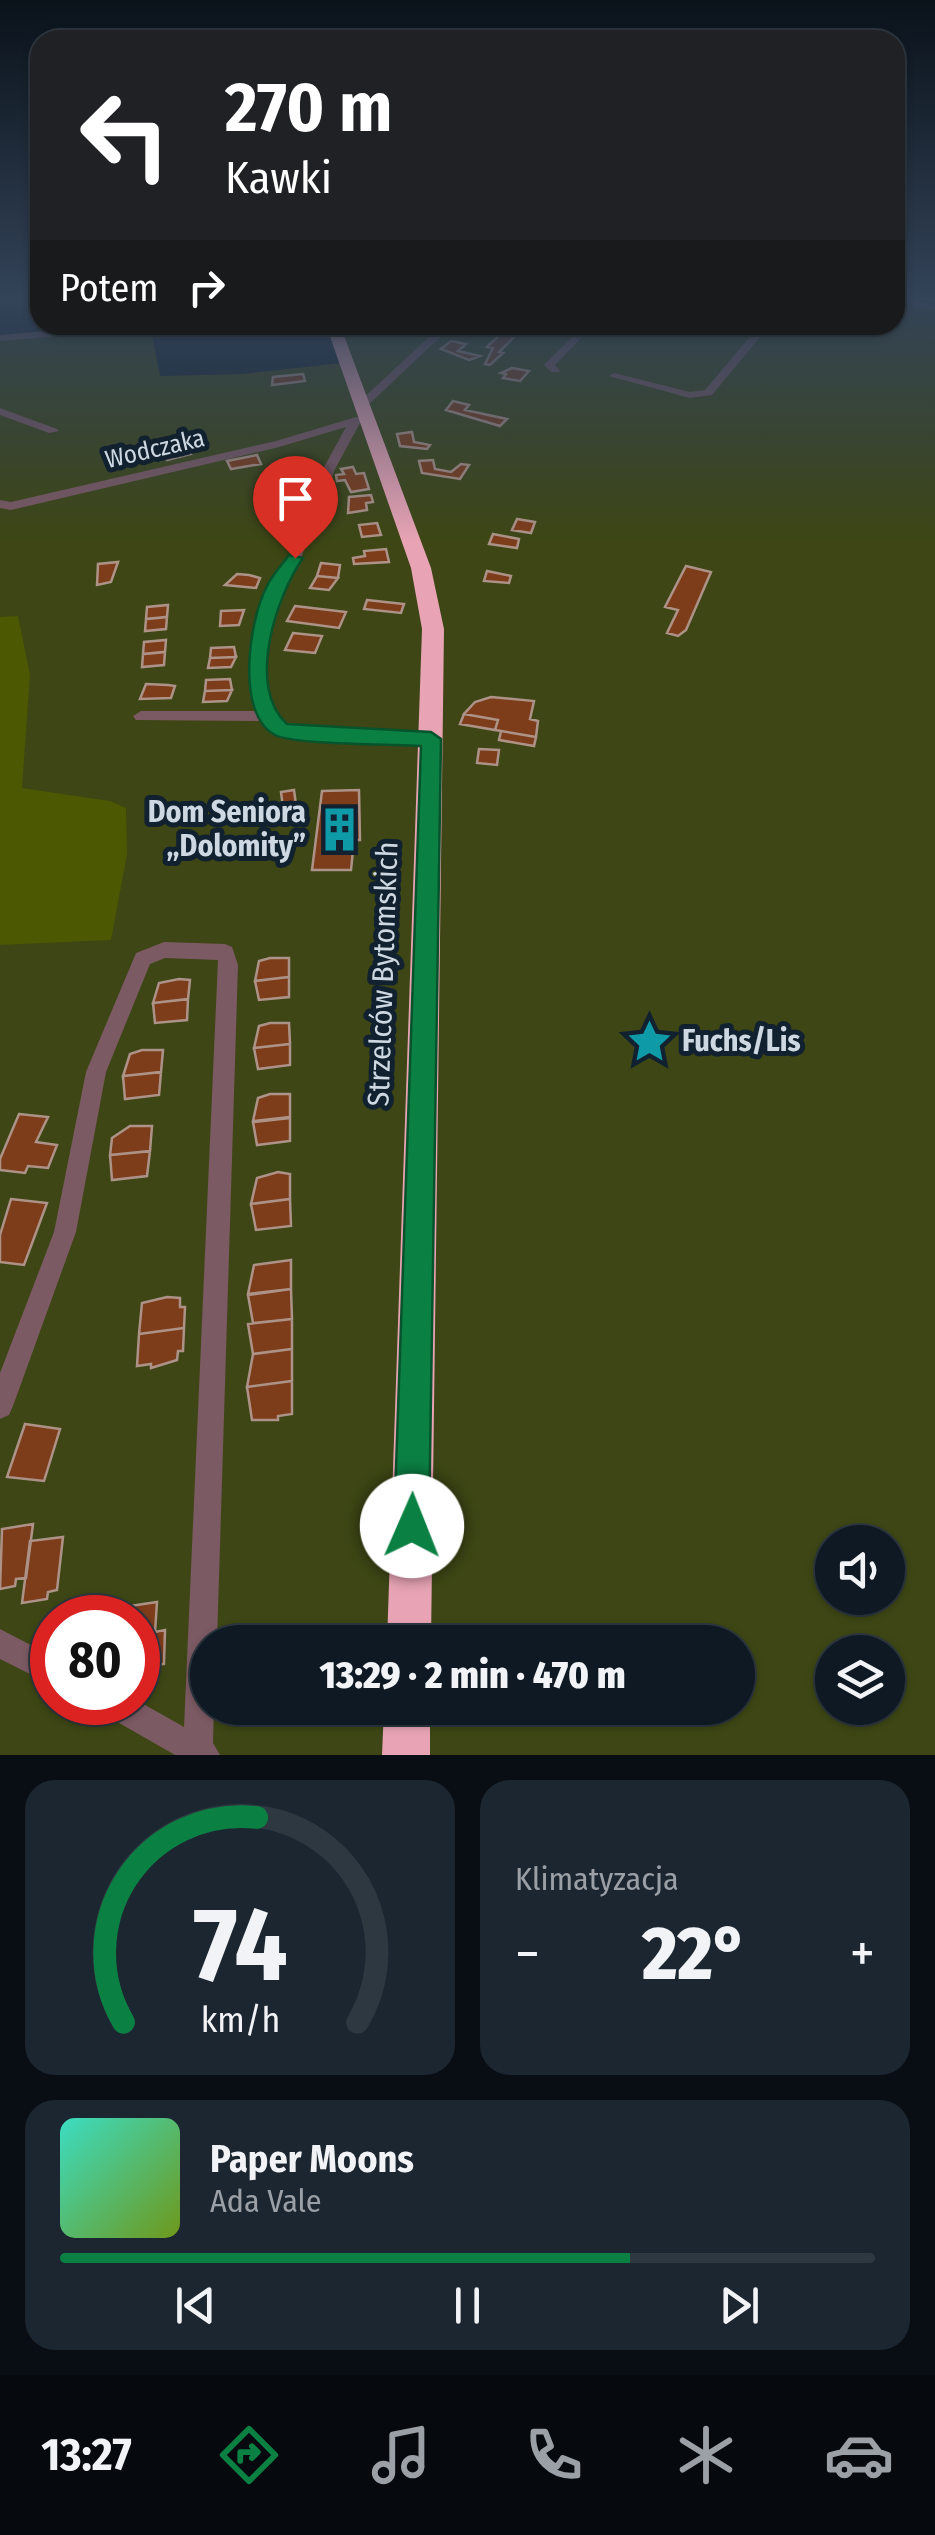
<!DOCTYPE html>
<html lang="pl">
<meta charset="utf-8">
<style>
:root{--surface:#0e1923;--page:#1c2630;--text:#f1f3f6;--muted:#9ba0a6;--line:#2e3841;--accent:#0b8043}
body{margin:0;font-family:"Fira Sans Condensed",sans-serif;background:var(--page);color:var(--text);height:100vh;display:flex;flex-direction:column;font-size:38px;white-space:nowrap}
*{box-sizing:border-box;margin:0}
p{font-size:32px;color:var(--muted)}
.icon{flex:none;width:55px;height:55px;fill:none;stroke:currentColor;stroke-width:2;stroke-linecap:round;stroke-linejoin:round}
.map{position:relative;height:1755px;overflow:hidden}
.sheet{display:flex;flex-direction:column;gap:25px;padding:25px;background:#080e13;flex:1}
.sheet>*{flex:none}
.hud{position:absolute;left:30px;top:30px;width:875px;height:305px;border-radius:30px;box-shadow:0 2px 8px #0004,0 0 0 2px var(--line);background:#202124;color:#fff;overflow:hidden}
.fabs{position:absolute;left:815px;top:1525px;display:grid;gap:20px}
.fabs a{display:grid;place-items:center;width:90px;height:90px;border-radius:50%;background:var(--surface);box-shadow:0 2px 8px #0004,0 0 0 2px var(--line);font-size:50px}
.speed{position:absolute;left:30px;top:1595px;display:flex;gap:20px;font-size:50px;font-weight:700;text-align:center}
.speed>*{display:grid;place-content:center;width:130px;height:130px;border-radius:50%;background:var(--surface);box-shadow:0 2px 8px #0004,0 0 0 2px var(--line);line-height:1}
.speed .limit{border:15px solid #d22;background:#fff;color:#111}
.pin{position:absolute;display:grid;place-items:center;width:85px;height:85px;color:#fff;margin:-102px -42px;border-radius:50% 50% 50% 0;rotate:-45deg;box-shadow:0 0 10px #0007}
.pin .icon{rotate:45deg}
.me{position:absolute;width:110px;margin:-55px;rotate:1deg;stroke-linejoin:round;filter:drop-shadow(0 0 8px #0008)}
.turn{display:flex;align-items:center;gap:35px;height:210px;padding:0 30px;font-size:45px}
.turn .icon{width:130px;height:130px;stroke-width:2.5}
.turn b{display:block;font-size:70px;line-height:85px}
.then{display:flex;align-items:center;height:95px;padding:0 30px;background:#0003;gap:20px;font-size:38px}
.big{font-size:75px;font-weight:800;line-height:1.1}
.sheet .card{flex:1;display:flex;flex-direction:column;justify-content:center;gap:15px;min-width:0;padding:0 35px;border-radius:30px;background:var(--page)}
.sheet .dial{align-items:center;gap:0}
.dial svg{height:260px;overflow:visible;fill:none;stroke:var(--line);stroke-width:7;stroke-linecap:round;text-anchor:middle}
.dial text{fill:var(--text);stroke:none}
.song{display:flex;align-items:center;gap:30px}
.cover{width:120px;height:120px;border-radius:15px;background:linear-gradient(135deg,hsl(170 70% 55%),hsl(80 70% 35%))}
.played{height:10px;border-radius:5px;background:linear-gradient(90deg,var(--accent) 70%,var(--line) 70%)}
.keys{display:flex;justify-content:space-around;direction:ltr}
.heat{display:flex;justify-content:space-between;align-items:center;font-size:55px;direction:ltr}
.sheet .tiles{flex:1;display:grid;gap:25px;grid-template-columns:1fr 1fr}
.card:last-child{grid-column:span 2}
.trip{position:absolute;left:190px;top:1625px;width:565px;height:100px;border-radius:50px;background:var(--surface);box-shadow:0 2px 8px #0004,0 0 0 2px var(--line);font-weight:800;line-height:100px;text-align:center}
.dock{display:flex;height:160px;justify-content:space-around;align-items:center;background:#060a0e;color:var(--muted)}
.dock .icon{width:70px;height:70px}
.dock .selected{color:var(--accent)}
.dock b{font-size:45px;color:var(--text)}
.map>svg:first-child{display:block}
</style>
<div class="map">
<svg width="935" height="1755" viewBox="0 0 935 1755">
<rect width="100%" height="100%" fill="#12212f"/>
<path fill="#3d4614" fill-rule="evenodd" d="M895,297H935V1755H0V339L150,326L160,376L242,374L342,363L334,325H895ZM832,1542H888V1598H832ZM52,1618H138V1702H52ZM208,1642H738V1708H208ZM832,1652H888V1708H832Z"/>
<path fill="#4c5802" d="M18,616L30,675L22,788L110,801L126,808L127,854L111,940L0,945V617Z"/>
<path fill="#7d3c1a" stroke="#ad9387" stroke-width="2.5" d="M509,326L522,329L499,352L503,353L490,365L485,364L493,348L487,347Z
M451,341L466,344L458,351L480,356L469,360L441,349Z
M512,368L529,371L520,381L503,378L506,374L501,373Z
M303,374L305,381L272,385L273,377Z
M453,401L469,405L465,410L507,419L500,426L446,410Z
M412,432L414,442L430,445L427,449L400,446L397,434Z
M186,445L191,454L167,460L165,456L155,458L150,449Z
M257,455L261,464L231,469L227,461Z
M433,460L435,469L451,472L461,464L469,465L460,479L422,473L419,461Z
M353,467L356,474L364,473L369,489L351,492L345,480L337,481L336,475L344,474L341,469Z
M371,495L373,502L366,503L367,510L348,513L349,497Z
M517,519L535,522L531,533L512,530Z
M377,523L381,535L362,537L359,525Z
M493,534L519,539L517,548L489,544Z
M386,549L389,562L354,564L353,558L365,556L364,551Z
M118,562L111,582L97,585L98,564Z
M321,563L340,565L338,578L317,576Z
M686,566L711,572L686,630L678,636L667,633L678,610L665,607Z
M487,571L511,576L509,583L484,581Z
M237,574L249,575L260,578L256,588L225,585Z
M317,576L338,578L329,590L310,588Z
M367,600L404,604L401,613L364,609Z
M168,605L167,617L146,619L147,607Z
M295,606L346,612L339,628L287,621Z
M244,610L239,625L220,626L221,611Z
M167,617L166,629L145,631L146,619Z
M293,633L322,636L315,653L285,650Z
M166,640L165,652L143,654L144,642Z
M234,647L236,657L210,658L211,648Z
M165,652L164,665L142,667L143,654Z
M236,657L231,667L208,668L210,658Z
M230,679L232,690L205,691L206,680Z
M146,684L168,685L175,686L171,698L140,699Z
M232,690L227,701L203,702L205,691Z
M491,697L534,701L530,719L538,721L536,737L495,730L498,720L464,714L475,702Z
M464,714L498,720L495,730L460,724Z
M501,731L536,737L534,746L499,740Z
M479,749L499,750L497,765L477,763Z
M294,790L297,812L284,815L281,792Z
M359,790L360,840H354L351,870H312L322,791Z
M270,958H289V977L255,981L259,961Z
M289,977V997L259,1000L255,981Z
M179,979L190,980L188,999L153,1003L159,983Z
M188,999L187,1020L155,1023L153,1003Z
M270,1023H289L290,1044L254,1048L259,1026Z
M290,1044V1065L258,1069L254,1048Z
M142,1050H163L161,1072L123,1076L130,1054Z
M161,1072L159,1095L125,1099L123,1076Z
M270,1094H290V1117L253,1121L258,1098Z
M19,1114L48,1117L36,1142L57,1145L48,1168L28,1166L25,1173L0,1170V1159Z
M290,1118V1141L257,1145L253,1122Z
M130,1126H152L150,1151L110,1155L112,1138Z
M150,1151L147,1176L112,1180L110,1155Z
M278,1172L290,1174V1199L251,1204L257,1178Z
M11,1199L47,1203L24,1265L0,1262V1235Z
M290,1199L291,1226L256,1230L251,1204Z
M291,1260V1289L248,1294L254,1265Z
M291,1289L292,1319L253,1323L248,1295Z
M167,1297L180,1298V1307H185L184,1328L139,1334L142,1303Z
M292,1319V1349L253,1354L248,1324Z
M184,1328L183,1351H178L177,1360L151,1368V1364L137,1366L139,1334Z
M292,1349V1381L247,1387L253,1354Z
M292,1381V1414L278,1416V1420H252L247,1387Z
M25,1424L60,1429L44,1481L7,1477Z
M33,1524L26,1578L16,1579L15,1586L0,1589L2,1529Z
M63,1537L57,1590L48,1592L47,1599L22,1603L30,1541Z
M157,1602L155,1632L165,1630L164,1664L138,1668V1618H122L123,1607Z"/>
<g fill="none" stroke-linecap="round" stroke-linejoin="round">
<path fill="#7c5a63" fill-rule="evenodd" d="M895,297L935,305V311L895,302Z
M117,325H155L150,328L0,341V335Z
M442,325H453L366,407H358V403Z
M584,325H594L555,365L560,370L559,372H551L544,365Z
M760,325H770L712,395L690,398L609,376L614,373L690,392L705,390Z
M0,408L57,429L59,431L49,433L0,415Z
M356,417L365,419L360,423L335,469L301,558L281,587L267,639V702L272,713L286,725L431,734L436,735L439,739L436,743L282,735L262,721L136,720L133,716L141,711H256L253,702V639L267,587L289,558L323,469L346,427L279,447L11,510L0,508V500L11,502L276,441Z
M164,942L225,944L232,947L238,965L217,1642H208V1708H214L213,1743L220,1755H175L100,1712L96,1702L138,1701L184,1727L218,960L165,958L150,964L106,1072L76,1232L13,1406L9,1415L0,1419V1373L54,1232L86,1072L136,953Z
M0,1629L52,1656V1685L0,1659Z"/>
<path fill="#e8a4b5" fill-rule="evenodd" d="M326,325H340L431,568L444,629L431,1642H387L422,629L411,568Z
M384,1708H430V1755H382Z"/>
<defs>
<path id="rail" d="M924,297L935,300"/>
</defs>
<use href="#rail" stroke="#a7b2bd" stroke-width="5"/>
<use href="#rail" stroke="#12212f" stroke-width="2.5" stroke-dasharray="9" stroke-linecap="butt"/>
</g>
<linearGradient id="sky" x2="0" y2="1"><stop stop-color="#0a121a"/><stop offset="0.55" stop-color="#334358"/><stop offset="1" stop-color="#334358" stop-opacity="0"/></linearGradient>
<rect width="935" height="542" fill="url(#sky)"/>
<path fill="#0b8043" stroke="#07532c" stroke-width="2.5" d="M289,555L303,558C276,597 246,687 287,724L431,732L441,739L429,1526L424,1538L412,1543L399,1538L394,1526L421,746C394,744 294,745 275,735C235,714 249,620 267,586C272,575 282,565 289,555Z"/>
<defs>
<symbol id="building-bare" viewBox="-9 -9 18 18"><path d="M-4-6H4V6H1V3H-1V6H-4ZM-2.5-4.3h1.7v1.8h-1.7ZM.8-4.3h1.7v1.8H.8ZM-2.5-1h1.7V.8h-1.7ZM.8-1h1.7V.8H.8Z" fill="#0f9aa8" stroke="#12212f" stroke-width="2.5" paint-order="stroke"/></symbol>
<symbol id="sight-bare" viewBox="-9 -9 18 18"><path d="M0-6L1.8-2.2L6-1.7L2.9 1.2L3.7 5.4L0 3.3L-3.7 5.4L-2.9 1.2L-6-1.7L-1.8-2.2Z" fill="#0f9aa8" stroke="#12212f" stroke-width="2.5" paint-order="stroke"/></symbol>
</defs>
<g fill-rule="evenodd">
<use href="#building-bare" x="308" y="798" width="63" height="63"/>
<use href="#sight-bare" x="618" y="1010" width="63" height="63"/>
</g>
<g text-anchor="middle" dominant-baseline="central" stroke-width="10" stroke-linejoin="round" paint-order="stroke">
<g font-size="25" fill="#ced8e2" stroke="#12212f">
<text transform="translate(155 449) rotate(-13)">Wodczaka</text>
</g>
<g font-size="30" font-weight="bold" fill="#ced8e2" stroke="#12212f" text-anchor="end">
<text x="306" y="812">Dom Seniora<tspan x="306" dy="34">„Dolomity”</tspan></text>
<text x="682" y="1041" text-anchor="start">Fuchs/Lis</text>
</g>
<g font-size="30" fill="#ced8e2" stroke="#12212f">
<text transform="translate(383 974) rotate(-88)">Strzelców Bytomskich</text>
</g>
</g>
</svg>
<div class="fabs">
<a><svg class="icon" aria-label="sound" viewBox="0 0 24 24"><path d="M4 9h4l5-4v14l-5-4H4zM17 9q2 3 0 6"/></svg></a>
<a><svg class="icon" aria-label="layers" viewBox="0 0 24 24"><path d="M12 4l9 5-9 5-9-5zM3 14l9 5 9-5"/></svg></a>
</div>
<div class="speed"><div class="limit">80</div></div>
<div class="pin" style="left:295px;top:558px;background:#d93025"><svg class="icon" aria-label="arrive" viewBox="0 0 24 24"><path d="M6 21V4h12l-3 4 3 4H6"/></svg></div>
<svg class="me" style="left:412px;top:1526px" viewBox="-20 -20 40 40"><circle r="19" fill="#fff"/><path d="M0-13L10 11 0 6-10 11z" fill="#0b8043"/></svg>
<div class="trip">13:29 · 2 min · 470 m</div>
<div class="hud">
<div class="turn"><svg class="icon" aria-label="left" viewBox="0 0 24 24"><path d="M17 20v-9H6M10 6l-5 5 5 5"/></svg><div><b>270 m</b>Kawki</div></div>
<div class="then">Potem<svg class="icon" aria-label="right" viewBox="0 0 24 24"><path d="M7 20v-9h11M14 6l5 5-5 5"/></svg></div>
</div>
</div>
<section class="sheet">
<div class="tiles">
<div class="card dial"><svg viewBox="0 0 100 80">
<path d="M14 69A42 42 0 1 1 86 69"/>
<path d="M14 69A42 42 0 0 1 55 6" stroke="#0b8043"/>
<text x="50" y="56" font-size="32" font-weight="700">74</text>
<text x="50" y="72" font-size="11">km/h</text>
</svg></div>
<div class="card"><p>Klimatyzacja</p>
<div class="heat"><a>−</a><b class="big">22°</b><a>+</a></div>
</div>
<div class="card">
<div class="song"><i class="cover"></i><div><b>Paper Moons</b><p>Ada Vale</p></div></div>
<div class="played"></div>
<div class="keys"><svg class="icon" aria-label="previous" viewBox="0 0 24 24"><path d="M18 5L8 12l10 7zM5 5v14"/></svg><svg class="icon" aria-label="pause" viewBox="0 0 24 24"><path d="M8 5v14M16 5v14"/></svg><svg class="icon" aria-label="next" viewBox="0 0 24 24"><path d="M6 5l10 7-10 7zM19 5v14"/></svg></div>
</div>
</div>
</section>
<nav class="dock">
<b>13:27</b>
<svg class="icon selected" aria-label="directions" viewBox="0 0 24 24"><path d="M12 3l9 9-9 9-9-9zM9 14v-3h6M13 9l2 2-2 2"/></svg>
<svg class="icon" aria-label="music" viewBox="0 0 24 24"><path d="M9 18V5l10-2v13"/><circle cx="6" cy="18" r="3"/><circle cx="16" cy="16" r="3"/></svg>
<svg class="icon" aria-label="phone" viewBox="0 0 24 24"><path d="M5 4h4l2 5-3 2q2 4 5 5l2-3 5 2v4C11 20 4 13 5 4z"/></svg>
<svg class="icon" aria-label="climate" viewBox="0 0 24 24"><path d="M12 3v18M4 7l16 10M4 17L20 7"/></svg>
<svg class="icon" aria-label="car" viewBox="0 0 24 24"><path d="M5 17H2v-5l4-1 3-4h7l3 4 3 1v5h-3M9 17h6M6 11h13"/><circle cx="7" cy="17" r="2"/><circle cx="17" cy="17" r="2"/></svg>
</nav>
